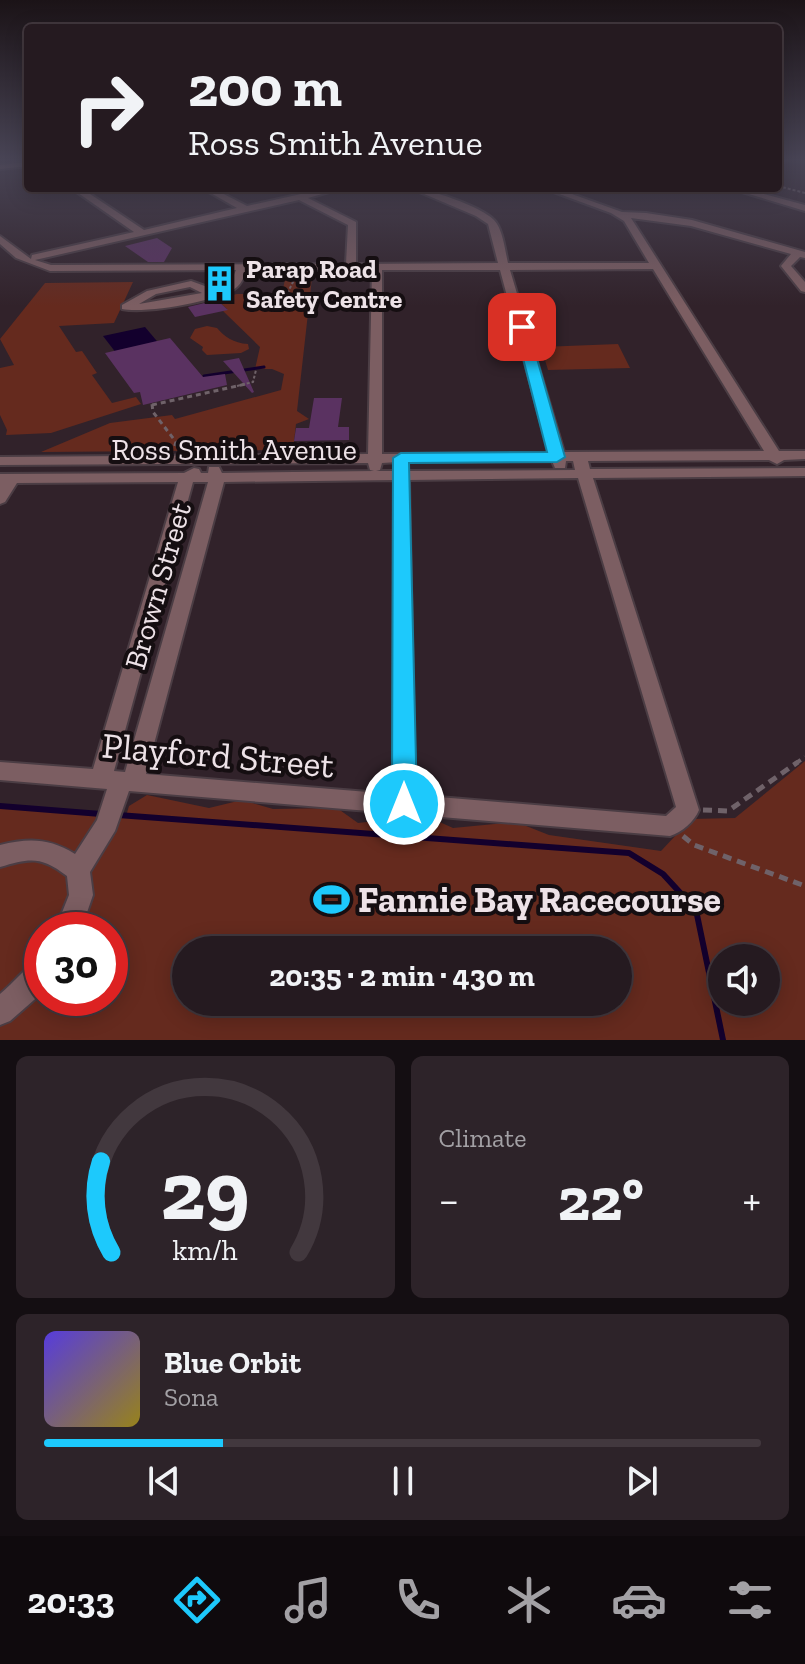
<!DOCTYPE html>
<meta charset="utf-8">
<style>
:root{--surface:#251a20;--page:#2d2329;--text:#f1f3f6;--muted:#a3a1a5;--line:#42383e;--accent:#1dc9fc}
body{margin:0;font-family:"Zilla Slab",serif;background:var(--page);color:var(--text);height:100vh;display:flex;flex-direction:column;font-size:30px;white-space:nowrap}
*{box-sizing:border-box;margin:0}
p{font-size:26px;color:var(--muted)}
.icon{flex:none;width:44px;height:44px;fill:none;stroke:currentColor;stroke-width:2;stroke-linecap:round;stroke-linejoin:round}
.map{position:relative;height:1040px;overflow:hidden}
.drawer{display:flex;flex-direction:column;gap:16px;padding:16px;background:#140e12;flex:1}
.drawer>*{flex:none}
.hud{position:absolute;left:24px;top:24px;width:758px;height:168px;border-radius:8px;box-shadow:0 4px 20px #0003,0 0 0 2px var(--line);background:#251a20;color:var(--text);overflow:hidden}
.controls{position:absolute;left:708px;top:944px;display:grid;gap:16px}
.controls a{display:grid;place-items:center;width:72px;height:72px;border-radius:50%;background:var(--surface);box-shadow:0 4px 20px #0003,0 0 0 2px var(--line);font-size:40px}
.speed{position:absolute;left:24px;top:912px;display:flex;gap:16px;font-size:40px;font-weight:700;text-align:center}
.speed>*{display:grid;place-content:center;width:104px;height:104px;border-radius:50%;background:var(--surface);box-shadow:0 4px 20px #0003,0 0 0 2px var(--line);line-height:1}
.speed .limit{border:12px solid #d22;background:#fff;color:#111}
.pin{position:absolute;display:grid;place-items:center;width:68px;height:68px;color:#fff;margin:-34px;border-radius:16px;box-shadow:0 4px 12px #0006}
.me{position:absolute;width:88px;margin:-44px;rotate:0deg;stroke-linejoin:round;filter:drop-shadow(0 0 6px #0008)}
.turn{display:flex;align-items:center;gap:28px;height:168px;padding:0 32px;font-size:36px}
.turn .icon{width:104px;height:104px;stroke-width:2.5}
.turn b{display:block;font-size:56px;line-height:68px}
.big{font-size:60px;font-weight:800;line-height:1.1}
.drawer .tile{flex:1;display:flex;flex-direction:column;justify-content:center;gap:12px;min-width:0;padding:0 28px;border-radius:12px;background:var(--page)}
.drawer .dial{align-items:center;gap:0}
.dial svg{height:208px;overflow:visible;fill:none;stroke:var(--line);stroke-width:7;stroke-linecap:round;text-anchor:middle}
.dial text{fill:var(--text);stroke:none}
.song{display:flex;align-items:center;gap:24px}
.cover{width:96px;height:96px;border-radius:12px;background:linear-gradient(135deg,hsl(250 70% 55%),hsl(50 70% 35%))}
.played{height:8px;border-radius:4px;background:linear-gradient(90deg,var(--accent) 25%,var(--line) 25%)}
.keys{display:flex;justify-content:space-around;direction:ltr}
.heat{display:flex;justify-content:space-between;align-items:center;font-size:44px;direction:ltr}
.drawer .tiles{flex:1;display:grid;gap:16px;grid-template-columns:1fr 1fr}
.tile:last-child{grid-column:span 2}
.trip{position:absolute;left:172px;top:936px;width:460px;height:80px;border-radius:40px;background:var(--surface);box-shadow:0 4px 20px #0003,0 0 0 2px var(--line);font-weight:800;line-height:80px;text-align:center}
.tab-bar{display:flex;height:128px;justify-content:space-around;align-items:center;background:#0f0a0d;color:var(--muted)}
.tab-bar .icon{width:56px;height:56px}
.tab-bar .selected{color:var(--accent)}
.tab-bar b{font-size:36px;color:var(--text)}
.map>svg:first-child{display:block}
</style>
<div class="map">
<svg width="805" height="1040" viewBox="0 0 805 1040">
<rect width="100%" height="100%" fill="#31222a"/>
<path fill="#652a1e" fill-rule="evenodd" d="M287,269H313L297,411L309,419L296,424L293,450L41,452L110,423L172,415L175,419L281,390L284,374L272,369H255L260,347L223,311L227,309L216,299L237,294H282Z
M133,282L114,323L59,326L76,352L82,351L97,373L92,375L112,403L136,397L141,404L51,433L6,435L7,430L0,415V368L14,365L0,339L45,283Z
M207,326L217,328C225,337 233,343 248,344L249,349L241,353L207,355L202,350L203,347L190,338L195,329Z
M618,344L630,368L548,370L541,347Z
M805,761V1040H0V806L126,816L129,806L147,795L209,808L242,800L273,809L337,808L358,823L424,815L453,828L516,822L549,835L661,851L691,819L735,818ZM42,930H110V998H42ZM186,950H618V1002H186ZM722,958H766V1002H722Z"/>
<path fill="#13002d" d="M145,327L173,360L130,371L103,336Z"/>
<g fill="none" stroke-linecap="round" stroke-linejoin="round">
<path stroke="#13002d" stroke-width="3" d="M204,376L264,367"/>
<path stroke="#13002d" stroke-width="6" d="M0,806L101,814
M118,815L629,853L663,874L696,910L723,1040"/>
</g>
<path fill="#5a3261" d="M157,238L172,248L164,262H148L125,246Z
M217,300L228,310L195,317L188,307Z
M170,338L203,377L225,374L227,385L143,405L140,392L134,393L105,353Z
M239,358L254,392L252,393L223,361Z
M314,398H342L338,427H349V440L294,441L296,428H309Z"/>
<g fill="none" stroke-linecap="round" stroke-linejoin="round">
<defs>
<path id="minor" d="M778,160H789L778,164Z
M28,162V166L0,169V165Z
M71,188H81L144,230L237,208L202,188H212L247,206L328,188H343L308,198L356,222V264L498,263L488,224L476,216L410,188C428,188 482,207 494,220C503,229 505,251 508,263H649L624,221L611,213L543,188H555L622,212L646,213L692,220L805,252V258L800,257L791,266L805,282V292L801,291L781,266L791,254L691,226L631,218L779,451H805V459L784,460L777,464L769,460L588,461L590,469L805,468V476L593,478L699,810C694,822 682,832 670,836L129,791L115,831L90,872L93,895L81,930H55L69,895L67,876C41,856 30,858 0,867V845C29,838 49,838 75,854L97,820L107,789L0,780V762L93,769L178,482L17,483L5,502L0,504V474L184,473L194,468L199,469L201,473H208L209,467H219L222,473L374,471L370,470L368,463L0,465V457L368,454L372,270H246C244,276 242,283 237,287C221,301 145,314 122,309V305L147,291L191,281L213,289L231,282L236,270L50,271L16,258L0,244V236L31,259L32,255L134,232ZM299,200L348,225L346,264L51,265L35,260ZM653,269L764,451L564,452L510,270ZM382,270H500L549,453L382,454ZM190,287L202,293L139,304L156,294ZM552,461L555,468H565L566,461H573L575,470L408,471V466L404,462ZM398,462L394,466V471H376L380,470L382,463ZM578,478L676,807L666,816L415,795L409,480ZM394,480L393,794L146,774L224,482ZM193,482H208L125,772L114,771Z
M729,188H742L805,205V211Z
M42,959V993L10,1021L0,1025V994C14,983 26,965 42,959Z"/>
</defs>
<use href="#minor" stroke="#4b3d44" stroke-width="4"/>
<path stroke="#6f6269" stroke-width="2" stroke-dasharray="3 2" stroke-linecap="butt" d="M778,186L805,193
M256,308L287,294L295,278
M237,386L253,382L256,370"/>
<path stroke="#6f6269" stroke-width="3" stroke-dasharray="5 4" stroke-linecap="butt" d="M152,404L153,412L176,442L174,448
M152,405L246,384"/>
<path stroke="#6f6269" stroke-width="4" stroke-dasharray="7 5" stroke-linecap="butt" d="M795,764L805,757"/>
<path stroke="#6f6269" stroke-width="5" stroke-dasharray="9 6" stroke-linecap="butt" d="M703,810L728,811L798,762
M683,836L694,845L805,886"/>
<use href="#minor" fill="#7c5e62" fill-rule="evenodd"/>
</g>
<linearGradient id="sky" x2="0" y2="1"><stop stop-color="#1b1317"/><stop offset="0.52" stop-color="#484455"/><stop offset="1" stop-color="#484455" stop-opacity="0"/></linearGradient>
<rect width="805" height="306" fill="url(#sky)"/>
<path fill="#1dc9fc" stroke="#1383a4" stroke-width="2" d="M517,324L528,327L565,457L557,462L409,463L417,804L413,812L404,815L395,812L392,804L393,458L401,453L547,452L515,327Z"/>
<defs>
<symbol id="building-bare" viewBox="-9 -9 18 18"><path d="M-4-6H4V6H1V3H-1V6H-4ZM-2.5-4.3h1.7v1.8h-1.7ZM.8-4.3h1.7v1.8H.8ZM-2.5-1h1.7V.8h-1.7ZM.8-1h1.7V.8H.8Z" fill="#1dc9fc" stroke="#150e11" stroke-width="2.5" paint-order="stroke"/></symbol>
<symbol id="stadium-bare" viewBox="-9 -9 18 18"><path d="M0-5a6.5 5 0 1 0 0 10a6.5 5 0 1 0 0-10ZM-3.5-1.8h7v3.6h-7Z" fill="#1dc9fc" stroke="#150e11" stroke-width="2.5" paint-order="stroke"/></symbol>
</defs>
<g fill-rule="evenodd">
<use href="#building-bare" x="194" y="258" width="51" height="51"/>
<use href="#stadium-bare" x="306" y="874" width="51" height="51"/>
</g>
<g text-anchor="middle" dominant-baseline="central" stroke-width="8" stroke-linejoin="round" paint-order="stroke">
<g font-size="26" font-weight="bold" fill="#ede2e7" stroke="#150e11" text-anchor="start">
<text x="246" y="269">Parap Road<tspan x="246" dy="30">Safety Centre</tspan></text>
</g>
<g font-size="30" fill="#ede2e7" stroke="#150e11">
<text x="234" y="450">Ross Smith Avenue</text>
<text transform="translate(158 586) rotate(-74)">Brown Street</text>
</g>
<g font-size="36" fill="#ede2e7" stroke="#150e11">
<text transform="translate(218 755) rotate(5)">Playford Street</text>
</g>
<g font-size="36" font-weight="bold" fill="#ede2e7" stroke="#150e11" text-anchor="start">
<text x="358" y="899">Fannie Bay Racecourse</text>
</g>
</g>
</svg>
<div class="controls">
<a><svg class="icon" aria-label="sound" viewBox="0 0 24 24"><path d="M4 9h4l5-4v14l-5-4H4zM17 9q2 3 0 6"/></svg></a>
</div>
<div class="speed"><div class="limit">30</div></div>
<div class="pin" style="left:522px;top:327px;background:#d93025"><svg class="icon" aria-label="arrive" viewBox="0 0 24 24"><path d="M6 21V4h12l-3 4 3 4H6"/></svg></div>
<svg class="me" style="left:404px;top:804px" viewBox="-20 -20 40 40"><circle r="17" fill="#1dc9fc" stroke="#fff" stroke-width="3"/><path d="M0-11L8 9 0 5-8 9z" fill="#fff"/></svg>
<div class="trip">20:35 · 2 min · 430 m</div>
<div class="hud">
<div class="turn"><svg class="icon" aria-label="right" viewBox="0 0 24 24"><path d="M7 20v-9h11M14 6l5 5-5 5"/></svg><div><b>200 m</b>Ross Smith Avenue</div></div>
</div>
</div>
<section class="drawer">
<div class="tiles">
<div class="tile dial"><svg viewBox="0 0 100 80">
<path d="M14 69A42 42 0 1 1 86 69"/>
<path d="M14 69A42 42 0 0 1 10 34" stroke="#1dc9fc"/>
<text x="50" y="56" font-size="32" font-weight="700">29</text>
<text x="50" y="72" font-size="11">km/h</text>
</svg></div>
<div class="tile"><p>Climate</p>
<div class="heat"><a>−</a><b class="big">22°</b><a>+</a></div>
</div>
<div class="tile">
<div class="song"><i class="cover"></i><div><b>Blue Orbit</b><p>Sona</p></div></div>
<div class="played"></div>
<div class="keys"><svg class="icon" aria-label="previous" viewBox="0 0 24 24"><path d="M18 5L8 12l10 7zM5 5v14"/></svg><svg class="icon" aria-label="pause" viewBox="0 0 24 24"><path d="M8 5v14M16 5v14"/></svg><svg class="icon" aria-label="next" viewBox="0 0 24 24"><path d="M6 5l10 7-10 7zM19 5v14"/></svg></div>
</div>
</div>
</section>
<nav class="tab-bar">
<b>20:33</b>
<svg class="icon selected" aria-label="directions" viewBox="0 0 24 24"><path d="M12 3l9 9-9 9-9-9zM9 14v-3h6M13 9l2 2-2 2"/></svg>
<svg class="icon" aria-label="music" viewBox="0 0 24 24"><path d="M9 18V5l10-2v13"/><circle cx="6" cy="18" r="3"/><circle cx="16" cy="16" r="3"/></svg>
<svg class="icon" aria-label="phone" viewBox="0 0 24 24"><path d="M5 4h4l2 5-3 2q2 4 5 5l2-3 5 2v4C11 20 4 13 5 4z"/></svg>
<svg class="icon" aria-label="climate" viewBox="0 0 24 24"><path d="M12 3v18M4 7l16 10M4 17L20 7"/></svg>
<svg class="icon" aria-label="car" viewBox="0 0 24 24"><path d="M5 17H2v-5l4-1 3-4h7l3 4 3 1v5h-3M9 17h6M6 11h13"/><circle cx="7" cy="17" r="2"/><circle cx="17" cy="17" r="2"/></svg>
<svg class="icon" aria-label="filters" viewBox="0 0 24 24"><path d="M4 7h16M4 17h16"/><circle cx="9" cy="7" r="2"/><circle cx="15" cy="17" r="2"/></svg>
</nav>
